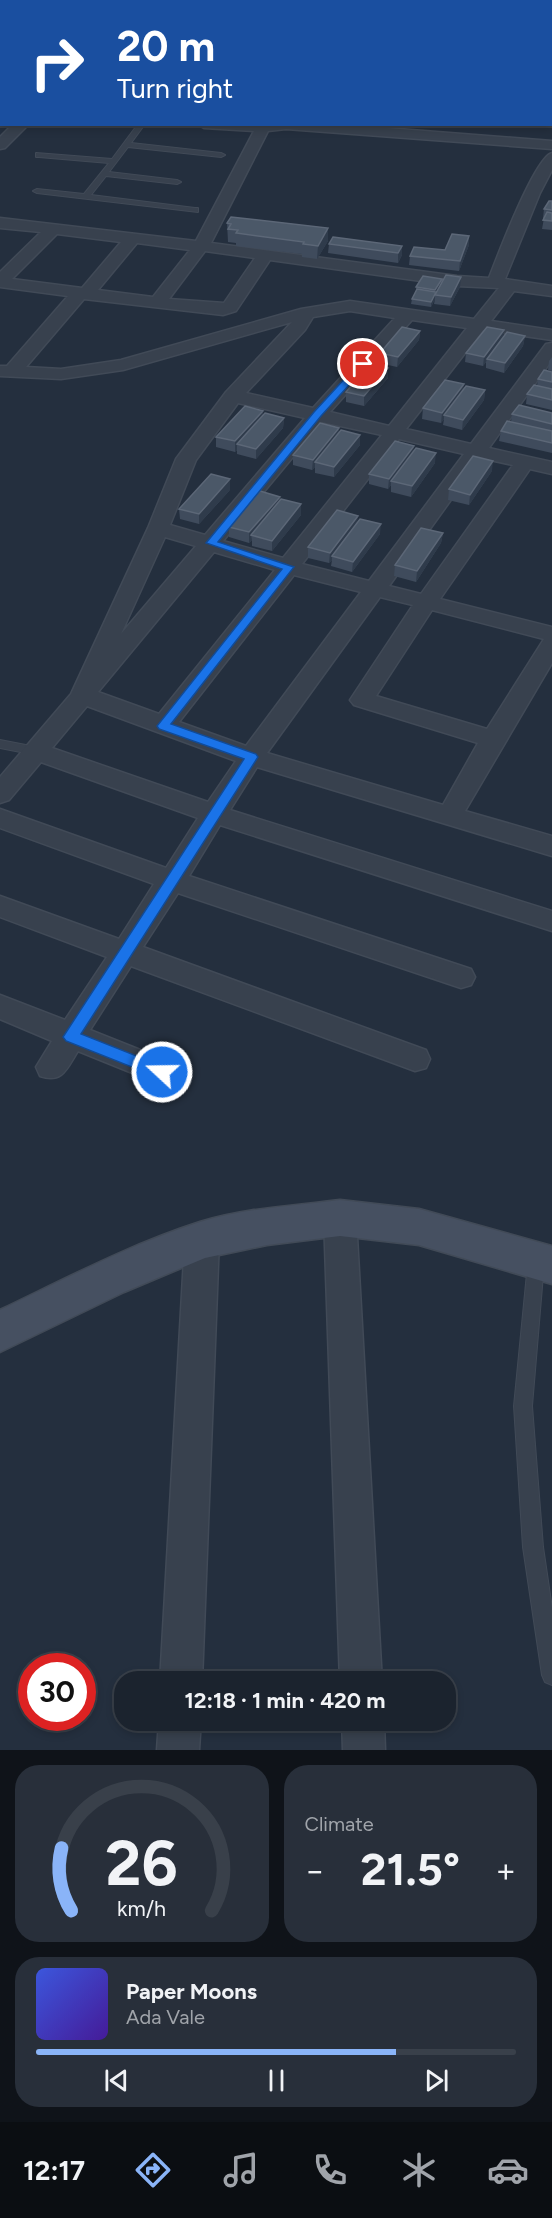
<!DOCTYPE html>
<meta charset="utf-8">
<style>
:root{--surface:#1b232e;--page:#282f3a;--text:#f1f3f6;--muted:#a0a4aa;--line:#39404a;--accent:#8ab4f8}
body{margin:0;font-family:Figtree,sans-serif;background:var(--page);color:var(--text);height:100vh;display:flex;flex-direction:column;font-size:22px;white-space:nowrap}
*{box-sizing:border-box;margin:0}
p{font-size:20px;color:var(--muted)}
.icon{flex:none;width:33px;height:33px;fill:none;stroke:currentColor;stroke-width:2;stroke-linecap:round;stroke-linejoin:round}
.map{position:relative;height:1750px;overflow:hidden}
.details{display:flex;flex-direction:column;gap:15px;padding:15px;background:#0f1319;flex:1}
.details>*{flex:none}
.banner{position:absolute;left:0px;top:0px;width:552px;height:126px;box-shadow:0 3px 9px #0003,0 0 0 2px var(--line);background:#1a4fa0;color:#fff;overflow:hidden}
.speed{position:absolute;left:18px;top:1653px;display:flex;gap:12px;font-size:30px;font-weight:700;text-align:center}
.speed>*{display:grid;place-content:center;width:78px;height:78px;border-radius:50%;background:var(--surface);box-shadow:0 3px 9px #0003,0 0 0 2px var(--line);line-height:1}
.speed .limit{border:9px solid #d22;background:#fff;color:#111}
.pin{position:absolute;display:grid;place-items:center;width:51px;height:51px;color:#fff;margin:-26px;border:3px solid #fff;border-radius:50%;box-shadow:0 2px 6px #0007}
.me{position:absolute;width:66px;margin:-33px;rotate:291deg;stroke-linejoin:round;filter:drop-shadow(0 0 4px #0008)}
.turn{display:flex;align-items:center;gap:21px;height:126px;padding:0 18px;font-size:27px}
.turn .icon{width:78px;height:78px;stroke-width:2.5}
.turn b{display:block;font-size:42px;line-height:51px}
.big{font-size:45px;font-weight:700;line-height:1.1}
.details .widget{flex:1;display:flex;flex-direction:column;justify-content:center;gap:9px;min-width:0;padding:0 21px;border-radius:24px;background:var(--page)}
.details .dial{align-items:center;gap:0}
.dial svg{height:156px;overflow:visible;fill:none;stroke:var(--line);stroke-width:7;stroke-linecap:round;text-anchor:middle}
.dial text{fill:var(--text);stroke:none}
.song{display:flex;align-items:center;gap:18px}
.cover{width:72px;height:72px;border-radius:9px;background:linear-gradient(135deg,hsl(230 70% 55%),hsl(260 70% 35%))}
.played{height:6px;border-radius:3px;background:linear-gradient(90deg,var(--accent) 75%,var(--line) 75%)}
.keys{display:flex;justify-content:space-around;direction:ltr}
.heat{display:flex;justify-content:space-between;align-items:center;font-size:33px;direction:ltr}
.details .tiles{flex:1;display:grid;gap:15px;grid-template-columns:1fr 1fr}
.widget:last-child{grid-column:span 2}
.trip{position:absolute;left:114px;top:1671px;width:342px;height:60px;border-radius:24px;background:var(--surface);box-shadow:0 3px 9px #0003,0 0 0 2px var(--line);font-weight:700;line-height:60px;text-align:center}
.tabs{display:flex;height:96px;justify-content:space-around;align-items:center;background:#0b0e12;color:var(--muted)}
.tabs .icon{width:42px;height:42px}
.tabs .current{color:var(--accent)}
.tabs b{font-size:27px;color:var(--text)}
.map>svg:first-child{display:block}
</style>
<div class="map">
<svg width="552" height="1750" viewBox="0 0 552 1750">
<rect width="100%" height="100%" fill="#242f3e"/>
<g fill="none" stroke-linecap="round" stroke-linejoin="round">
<defs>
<path id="lane" d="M138,124H145L131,143L221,153L225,155L221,157L128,147L109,172L177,180L181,182L177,184L106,176L91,195L195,208H198V212L37,193L33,191L37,189L84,194L109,163L39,157H36V153L112,159Z
M0,740L36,747L42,751L36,755L0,748Z
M536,1255L542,1258L544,1263L532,1406L543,1547L552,1608V1685L545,1682L542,1675L523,1547L514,1406L528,1263L530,1258Z"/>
<path id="street" d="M74,0H102L103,1L75,2Z
M186,0H198L184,2Z
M279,0H291L277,2Z
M446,0H490L491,1L447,2Z
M550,4H552V12H550Z
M550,32H552V40H550Z
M2,78V88H0V79Z
M550,97H552V105H550Z
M0,111H2V120H0Z
M13,124H29L5,148L0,149V137Z
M197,124H335L552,141V149L286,129L268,131L211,243L457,276L489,278C497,257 535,157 552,153V170L540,193L505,279L552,286V296L514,291L491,321L552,330V340L483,330L406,429L471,444L546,344L552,343V360L489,448L552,462V474L530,469L440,599L552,627V663L465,811L552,836V856L257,767L230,810L552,911V931L220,825L189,876L471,969L475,977L471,985L461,988L178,893L143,947L426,1050L430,1059L426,1068L415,1071L131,966L90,1030L173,1063L177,1072L173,1081L162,1085L78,1051C67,1068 63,1084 40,1076L36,1067L52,1041L0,1019V995L65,1020L107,957L0,917V896L119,939L154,884L0,828V809L166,868L198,818L41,762L9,800L0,803V777L71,694L148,528L176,459L226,392L292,322L123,370L61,379L0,376V366H7L68,296L0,287V272L41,232L0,228V218L196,241L254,131L204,128ZM57,234L121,242L82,288L12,279ZM137,243L190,250L153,297L98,290ZM205,251L255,258L224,303L169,299ZM270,260L457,286L499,288L474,319L350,301L301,309L121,360L61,369L26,367L84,299L223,315L236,311ZM350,311L395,318L313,408L246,393L305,330L313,317ZM412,320L467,328L389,426L330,412ZM238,403L305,418L205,535L170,525L196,460ZM322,422L382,435L283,558L223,541ZM399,439L464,454L369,581L302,564ZM481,458L513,465L421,594L389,586ZM165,537L196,546L121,634ZM214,552L275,570L159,714L98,692ZM294,575L361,592L246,746L179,722ZM380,597L413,605L350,700L354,705L478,743L443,805L267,753ZM432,610L544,639L487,729L376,696ZM87,706L236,761L208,802L52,748Z
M340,1203L352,1208L356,1218L382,1682H340L324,1218L328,1208Z
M202,1225L214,1229L219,1240L202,1682H160L185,1240L190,1229Z
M159,1720H201L199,1750H157Z
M342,1720H384L385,1750H343Z"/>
<path id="secondary" d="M340,1200L419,1209L552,1246V1284L419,1245L340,1236L267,1245L205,1258L124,1292L0,1352V1310C65,1279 131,1244 200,1222C245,1208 294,1206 340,1200Z"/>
</defs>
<use href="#lane" stroke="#414a57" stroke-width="2"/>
<use href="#street" stroke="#414a57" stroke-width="3"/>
<use href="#secondary" stroke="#414a57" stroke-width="3"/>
<use href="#lane" fill="#38414e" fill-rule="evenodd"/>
<use href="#street" fill="#38414e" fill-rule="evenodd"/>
<use href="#secondary" fill="#465061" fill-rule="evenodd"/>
</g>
<path fill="#3f4b5c" d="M552,199V230L542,229L544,218H543L544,209L552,201Z
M227,223L328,228V241L317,259L302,257V254L236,246V243L228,242Z
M329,244L402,246V255L398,263L328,253Z
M469,245L459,271L409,265L410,256L445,250Z
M442,279V283L460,287L450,306L434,304L435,299L431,307L411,304L412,299L416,292V287Z
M420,331L419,340L397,367L379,363L380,353Z
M504,336H525L523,346L504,373L486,368V362L483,366L465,362L466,353Z
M552,357V371L548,370L549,361Z
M388,368V378L364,406L346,402V392Z
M552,372V410L526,404L527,394L537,386L538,379Z
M463,390H485L484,400L462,430L443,425L444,419L441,423L422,419L423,408Z
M552,413V453L499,441L501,431L511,422L512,414Z
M263,415L284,418L283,428L256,459L237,454V450L235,452L216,447V437Z
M339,433L360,435V445L334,477L315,473V467L312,470L293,465V455Z
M414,452L435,463L411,497L391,492V485L388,489L369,484V474Z
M492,471L469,505L448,500L449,489Z
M230,490L199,524L180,519L179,509Z
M280,497V502L301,504V515L272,551L252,546V540L249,543L229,537V527Z
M357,522L380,534L352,572L331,566L332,560L329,563L308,558V547Z
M443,533L441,543L416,582L394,576L395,565Z"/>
<path fill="#2f3b4b" d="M328,228V241L317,259L318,246Z
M469,236V245L459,271L460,261Z
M402,246V255L398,263V253Z
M461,277L460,287L450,306L451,297Z
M442,279L441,283L435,295V299L431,307V302L435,294V290Z
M504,330L503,340L487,359L486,362L483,366L484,357Z
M420,331L419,340L397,367L398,357Z
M525,336L523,346L504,373L505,363Z
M388,368V378L364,406V396Z
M464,384L463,394L444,415V419L441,423L442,413Z
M485,390L484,400L462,430L463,420Z
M263,411V421L237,444V450L235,452V441Z
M284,418L283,428L256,459V449Z
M339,428V438L315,462V467L312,470L313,460Z
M360,435V445L334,477V467Z
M414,446L413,456L391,481V485L388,489L389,479Z
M436,453L435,463L411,497L412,486Z
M493,461L492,471L469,505L470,495Z
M230,479V490L199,524V514Z
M280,497V507L251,535L252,540L249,543V532Z
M301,504V515L272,551V541Z
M358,516L357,526L332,556V560L329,563L330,553Z
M381,524L380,534L352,572L353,562Z
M443,533L441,543L416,582L417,571Z"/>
<path fill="#4b5868" stroke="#5c6777" stroke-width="1.5" d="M10,0H28L27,2L9,1Z
M549,201H552V210L544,209Z
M547,212L552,213V221L543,220Z
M231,217L328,228L318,246L303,244L304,242L236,233L238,230L228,229L231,224L227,223Z
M452,234L469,236L460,261L410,256L414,247L445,250Z
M333,237L402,246L398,253L329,244Z
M446,275L461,277L451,297L435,295Z
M423,276L442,279L435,290L416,287Z
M417,289L436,292L431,302L412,299Z
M402,327L420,331L398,357L380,353Z
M487,327L504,330L484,357L466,353Z
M507,332L525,336L505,363L487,359Z
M370,364L388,368L364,396L346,392Z
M544,370L552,372V382L538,379Z
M445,380L464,384L442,413L423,408Z
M534,385L552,389V400L527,394Z
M466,386L485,390L463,420L444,415Z
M519,405L552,413V424L512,414Z
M245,406L263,411L235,441L216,437Z
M265,413L284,418L256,449L237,444Z
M507,421L552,431V443L501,431Z
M320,423L339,428L313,460L293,455Z
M341,430L360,435L334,467L315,462Z
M395,441L414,446L389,479L369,474Z
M416,448L436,453L412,486L391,481Z
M473,456L493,461L470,495L449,489Z
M211,474L230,479L199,514L179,509Z
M260,491L280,497L249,532L229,527Z
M281,499L301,504L272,541L251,535Z
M337,510L358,516L330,553L308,547Z
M360,519L381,524L353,562L332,556Z
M421,528L443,533L417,571L395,565Z"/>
<path fill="#1a73e8" stroke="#114b97" stroke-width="1.5" d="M360,362L368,364L321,416L218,542L294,567L171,724L256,754L258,757L81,1034L167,1068L169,1072L167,1077L162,1079L66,1041L63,1037L244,759L159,729L157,726L282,569L206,543L314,412Z"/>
</svg>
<div class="speed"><div class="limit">30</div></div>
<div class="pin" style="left:363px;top:364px;background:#d93025"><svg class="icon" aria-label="arrive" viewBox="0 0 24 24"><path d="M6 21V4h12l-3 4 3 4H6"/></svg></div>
<svg class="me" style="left:162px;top:1072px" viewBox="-20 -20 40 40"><circle r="17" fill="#1a73e8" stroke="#fff" stroke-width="3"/><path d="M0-11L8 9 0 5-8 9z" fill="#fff"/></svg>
<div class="trip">12:18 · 1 min · 420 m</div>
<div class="banner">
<div class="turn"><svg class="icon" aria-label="right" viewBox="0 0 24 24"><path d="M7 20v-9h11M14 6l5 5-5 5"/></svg><div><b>20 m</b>Turn right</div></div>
</div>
</div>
<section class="details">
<div class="tiles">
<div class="widget dial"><svg viewBox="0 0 100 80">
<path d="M14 69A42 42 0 1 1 86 69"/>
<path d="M14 69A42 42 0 0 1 9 37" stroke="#8ab4f8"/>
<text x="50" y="56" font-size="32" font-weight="700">26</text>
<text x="50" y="72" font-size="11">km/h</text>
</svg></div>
<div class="widget"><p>Climate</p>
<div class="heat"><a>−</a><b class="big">21.5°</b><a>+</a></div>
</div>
<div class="widget">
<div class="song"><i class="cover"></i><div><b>Paper Moons</b><p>Ada Vale</p></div></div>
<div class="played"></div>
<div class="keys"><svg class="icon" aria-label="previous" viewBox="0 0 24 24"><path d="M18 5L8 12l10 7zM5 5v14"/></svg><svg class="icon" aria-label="pause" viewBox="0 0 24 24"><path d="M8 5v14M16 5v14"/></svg><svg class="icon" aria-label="next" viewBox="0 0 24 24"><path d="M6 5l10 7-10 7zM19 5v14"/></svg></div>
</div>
</div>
</section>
<nav class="tabs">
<b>12:17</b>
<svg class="icon current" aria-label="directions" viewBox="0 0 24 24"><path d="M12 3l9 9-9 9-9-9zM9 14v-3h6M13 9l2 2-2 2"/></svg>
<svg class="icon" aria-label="music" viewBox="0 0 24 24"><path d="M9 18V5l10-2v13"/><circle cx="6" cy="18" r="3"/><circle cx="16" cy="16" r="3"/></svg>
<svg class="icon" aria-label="phone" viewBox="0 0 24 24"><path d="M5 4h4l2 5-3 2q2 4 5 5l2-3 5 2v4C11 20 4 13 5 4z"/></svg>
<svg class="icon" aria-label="climate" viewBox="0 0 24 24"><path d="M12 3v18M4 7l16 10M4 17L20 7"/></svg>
<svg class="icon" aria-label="car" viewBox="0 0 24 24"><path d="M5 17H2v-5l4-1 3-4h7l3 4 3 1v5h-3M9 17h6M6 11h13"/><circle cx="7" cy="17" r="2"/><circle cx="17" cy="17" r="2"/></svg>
</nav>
